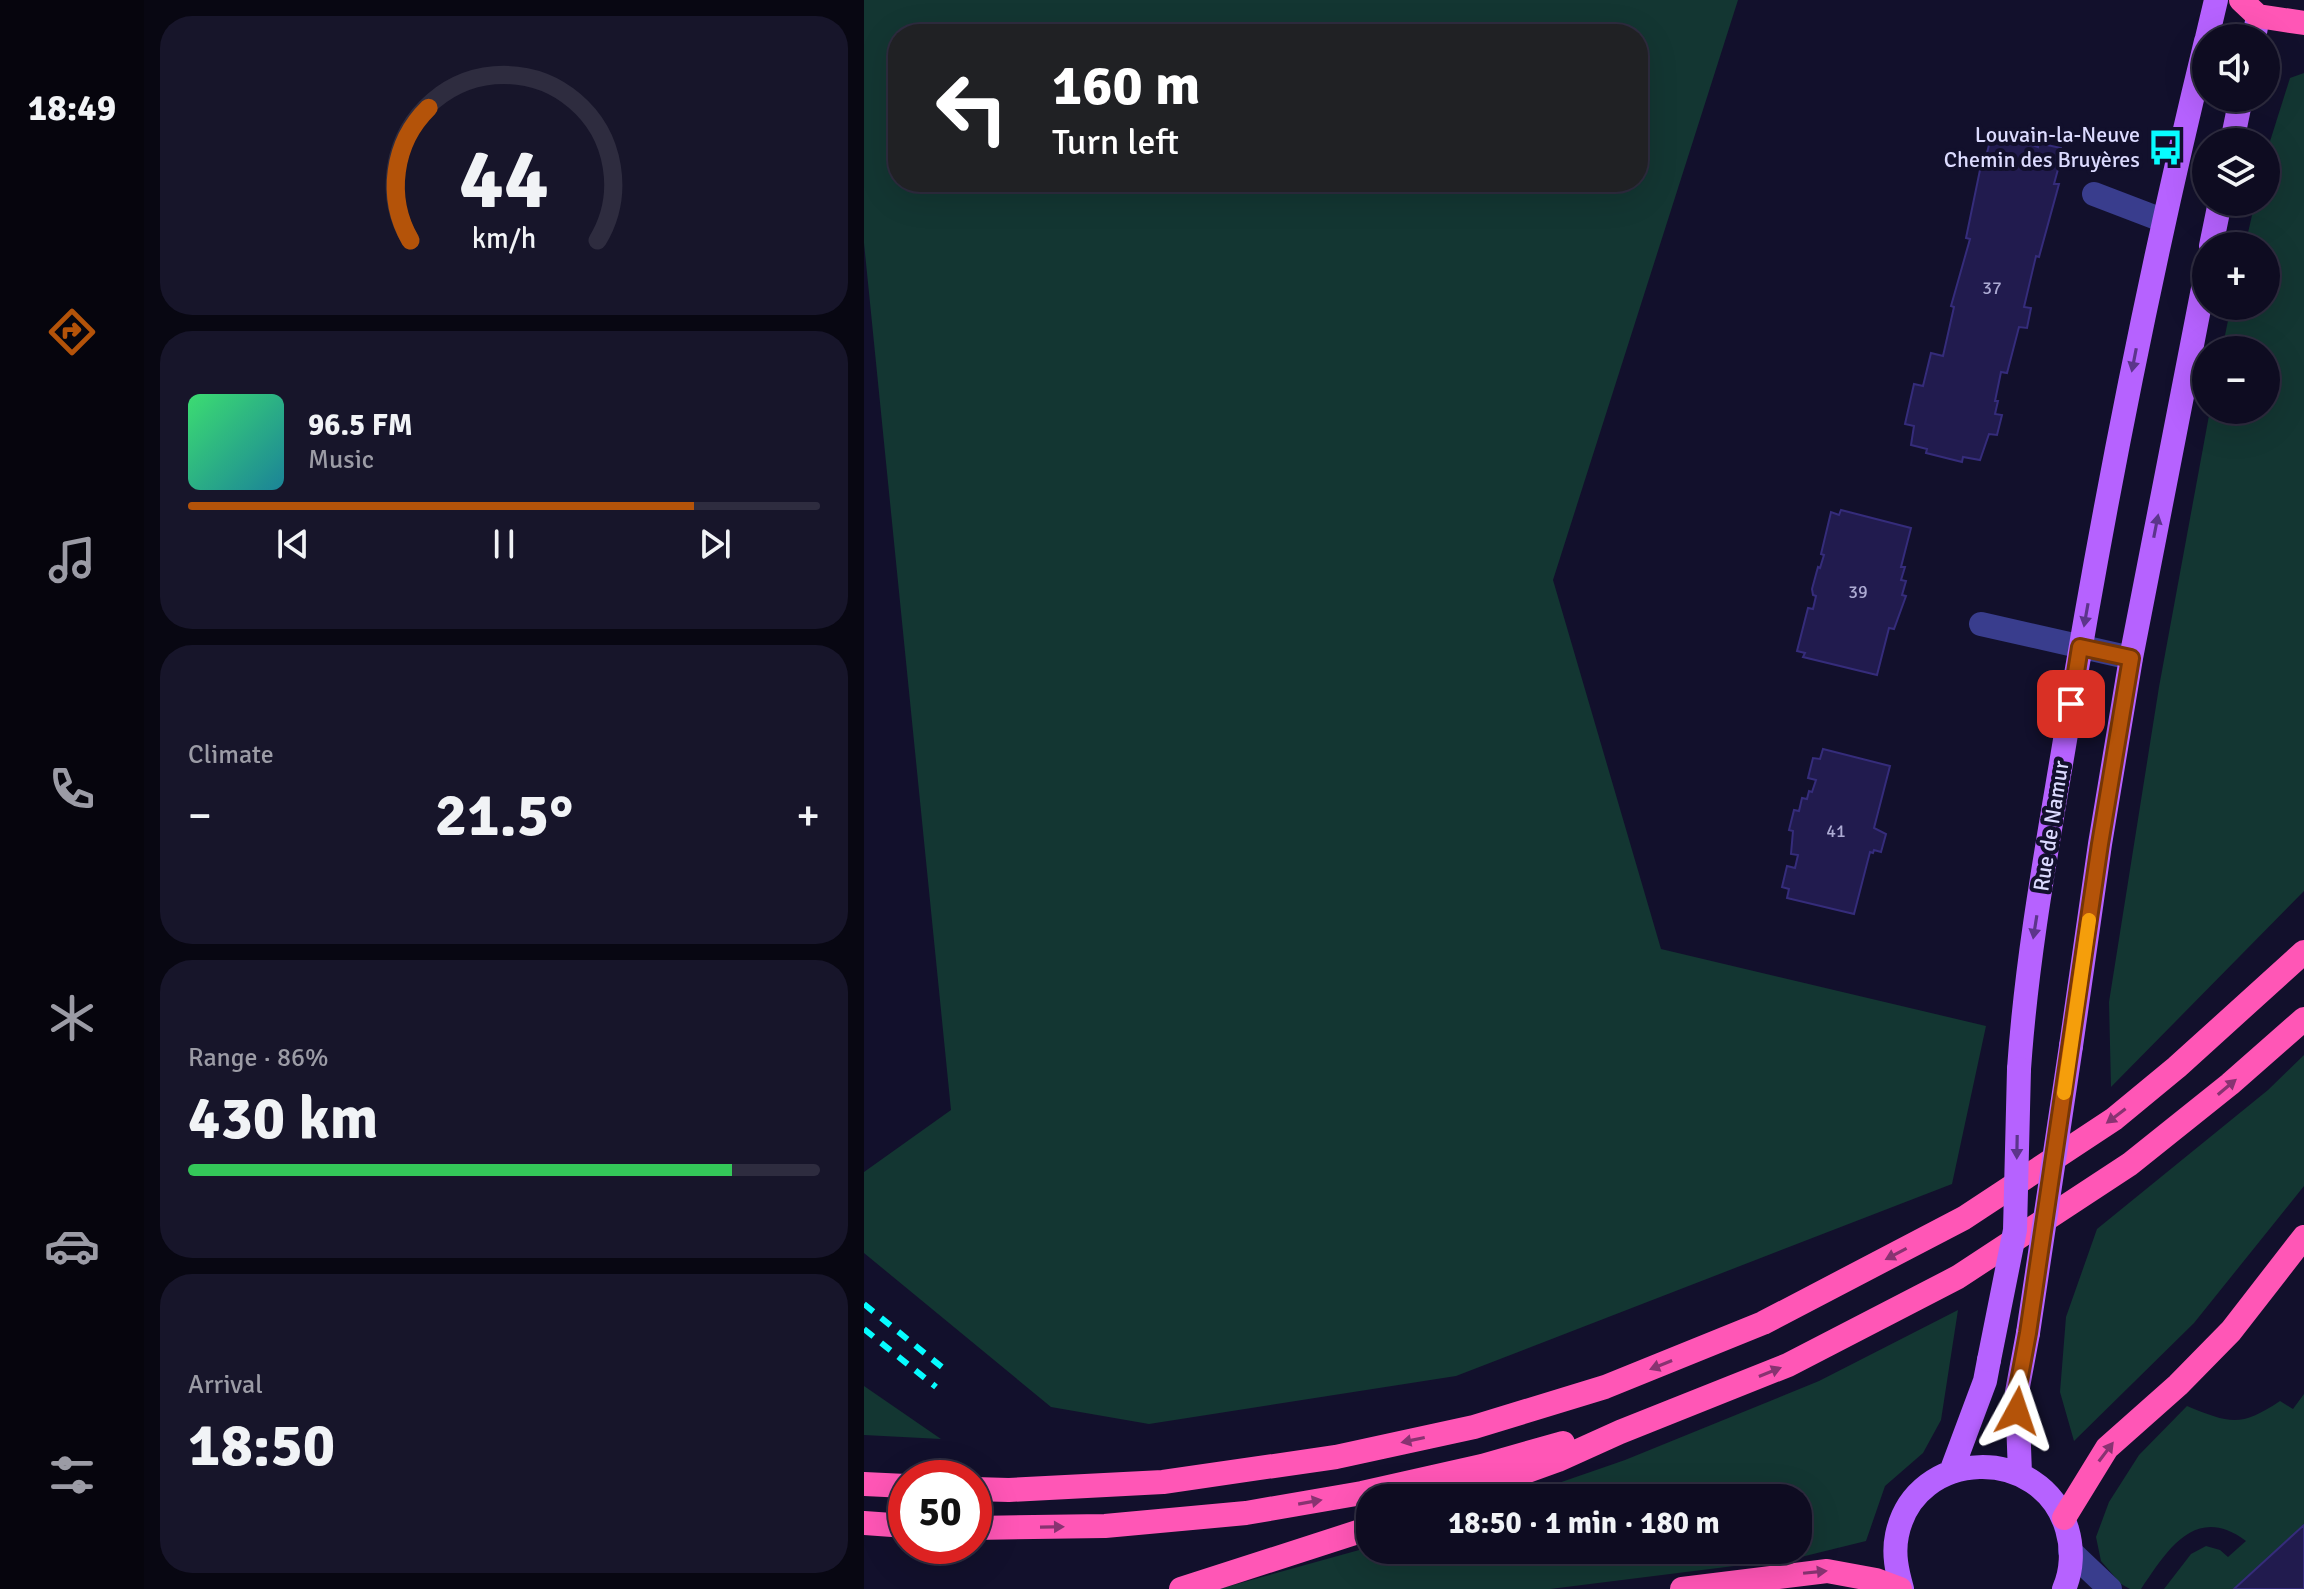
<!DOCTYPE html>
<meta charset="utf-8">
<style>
:root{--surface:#0e0c21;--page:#17152a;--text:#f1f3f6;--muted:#9b9ba5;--line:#2e2c3f;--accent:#b45309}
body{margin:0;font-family:Signika,sans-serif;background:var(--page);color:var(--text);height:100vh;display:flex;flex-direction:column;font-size:30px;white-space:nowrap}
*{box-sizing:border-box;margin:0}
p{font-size:26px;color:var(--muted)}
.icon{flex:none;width:44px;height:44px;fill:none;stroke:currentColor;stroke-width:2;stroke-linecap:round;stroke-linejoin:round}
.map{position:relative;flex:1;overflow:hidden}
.details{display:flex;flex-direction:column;gap:16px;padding:16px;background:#080712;width:720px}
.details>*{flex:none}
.hud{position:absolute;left:24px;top:24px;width:760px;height:168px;border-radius:32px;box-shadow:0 8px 32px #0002,0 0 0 2px var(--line);background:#202124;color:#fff;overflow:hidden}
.controls{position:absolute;left:1328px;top:24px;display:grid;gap:16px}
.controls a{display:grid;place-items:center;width:88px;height:88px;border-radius:50%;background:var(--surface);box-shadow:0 8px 32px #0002,0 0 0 2px var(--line);font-size:40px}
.speed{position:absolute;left:24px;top:1460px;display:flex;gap:16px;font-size:40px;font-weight:700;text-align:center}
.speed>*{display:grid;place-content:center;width:104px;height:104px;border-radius:50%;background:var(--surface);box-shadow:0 8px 32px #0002,0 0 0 2px var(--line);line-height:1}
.speed .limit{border:12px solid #d22;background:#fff;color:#111}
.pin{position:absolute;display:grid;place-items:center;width:68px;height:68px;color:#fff;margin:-34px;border-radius:16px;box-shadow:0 4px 12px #0006}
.me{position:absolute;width:88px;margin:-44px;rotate:5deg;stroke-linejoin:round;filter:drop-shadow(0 0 6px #0008)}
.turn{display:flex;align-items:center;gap:28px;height:168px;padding:0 32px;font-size:36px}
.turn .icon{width:104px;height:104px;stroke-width:2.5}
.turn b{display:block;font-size:56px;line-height:68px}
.big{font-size:60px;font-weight:700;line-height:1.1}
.details .widget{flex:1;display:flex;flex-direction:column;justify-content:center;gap:12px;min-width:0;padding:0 28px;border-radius:32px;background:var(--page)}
.details .dial{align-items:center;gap:0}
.dial svg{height:208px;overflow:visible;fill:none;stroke:var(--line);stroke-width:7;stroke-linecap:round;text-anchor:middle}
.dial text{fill:var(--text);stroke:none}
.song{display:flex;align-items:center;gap:24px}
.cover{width:96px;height:96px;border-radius:12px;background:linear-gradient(135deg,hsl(140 70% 55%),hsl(190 70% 35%))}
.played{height:8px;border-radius:4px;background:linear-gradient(90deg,var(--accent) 80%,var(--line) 80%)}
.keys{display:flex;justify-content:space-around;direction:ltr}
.heat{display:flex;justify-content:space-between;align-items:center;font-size:44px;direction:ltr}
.charge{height:12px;border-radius:6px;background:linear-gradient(90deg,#34c759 86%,var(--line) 0)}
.trip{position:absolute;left:492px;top:1484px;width:456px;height:80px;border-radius:32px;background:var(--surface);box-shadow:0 8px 32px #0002,0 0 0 2px var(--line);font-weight:700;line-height:80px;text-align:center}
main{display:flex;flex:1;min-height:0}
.menu{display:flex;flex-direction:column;width:144px;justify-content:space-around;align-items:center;background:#06050d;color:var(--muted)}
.menu .icon{width:56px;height:56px}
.menu .selected{color:var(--accent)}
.menu b{font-size:36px;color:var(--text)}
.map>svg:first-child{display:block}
</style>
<main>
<nav class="menu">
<b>18:49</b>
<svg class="icon selected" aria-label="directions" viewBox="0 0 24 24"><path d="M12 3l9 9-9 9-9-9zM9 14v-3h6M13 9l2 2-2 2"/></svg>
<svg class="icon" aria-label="music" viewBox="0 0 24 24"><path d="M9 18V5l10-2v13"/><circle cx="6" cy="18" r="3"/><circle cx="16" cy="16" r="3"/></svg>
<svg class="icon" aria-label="phone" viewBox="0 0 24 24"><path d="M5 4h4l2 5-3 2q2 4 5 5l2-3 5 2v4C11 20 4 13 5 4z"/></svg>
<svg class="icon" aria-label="climate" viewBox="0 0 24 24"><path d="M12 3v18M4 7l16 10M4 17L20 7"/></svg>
<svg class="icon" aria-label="car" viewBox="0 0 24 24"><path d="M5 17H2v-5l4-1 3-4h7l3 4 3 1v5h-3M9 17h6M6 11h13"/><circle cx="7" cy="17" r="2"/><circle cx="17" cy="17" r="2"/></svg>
<svg class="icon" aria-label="filters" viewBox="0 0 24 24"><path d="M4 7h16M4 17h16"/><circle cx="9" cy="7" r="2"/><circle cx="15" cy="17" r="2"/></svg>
</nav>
<section class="details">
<div class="widget dial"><svg viewBox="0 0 100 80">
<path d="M14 69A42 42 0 1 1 86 69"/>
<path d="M14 69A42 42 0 0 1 21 18" stroke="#b45309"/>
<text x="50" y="56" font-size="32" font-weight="700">44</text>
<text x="50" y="72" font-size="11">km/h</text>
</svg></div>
<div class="widget">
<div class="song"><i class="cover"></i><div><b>96.5 FM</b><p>Music</p></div></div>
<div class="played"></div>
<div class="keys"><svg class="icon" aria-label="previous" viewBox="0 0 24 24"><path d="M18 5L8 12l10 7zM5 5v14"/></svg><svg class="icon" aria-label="pause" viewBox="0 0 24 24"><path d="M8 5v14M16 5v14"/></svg><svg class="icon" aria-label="next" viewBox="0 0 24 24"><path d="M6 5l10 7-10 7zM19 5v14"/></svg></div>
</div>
<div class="widget"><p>Climate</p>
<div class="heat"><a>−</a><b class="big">21.5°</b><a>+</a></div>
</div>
<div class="widget"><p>Range · 86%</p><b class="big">430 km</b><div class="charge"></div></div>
<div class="widget"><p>Arrival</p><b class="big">18:50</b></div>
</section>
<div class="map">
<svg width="1440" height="1589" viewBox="0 0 1440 1589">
<rect width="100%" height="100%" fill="#12102c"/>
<path fill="#133632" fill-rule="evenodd" d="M0,0H874L689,580L797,949L1122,1026L1088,1184L592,1376L285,1424L187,1407L0,1253V1172L87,1110L0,243ZM774,34V182H34V34Z
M1440,73V891L1247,1087L1245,1002L1295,687L1346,410H1402V350H1358L1359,345L1367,306H1402V246H1381L1391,202H1402V154L1426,78Z
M1440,1055V1186L1330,1323L1210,1441L1196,1392L1202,1317L1233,1229L1404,1090Z
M1094,1310L1077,1420L1059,1453L1021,1486L1002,1541L933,1558L686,1589H355L506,1547V1550H934V1498H651L761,1460L955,1381Z
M0,1386L77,1439L0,1435Z
M1440,1394V1525L1370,1589H1300L1327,1554L1342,1546L1356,1550L1364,1557L1382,1541C1331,1503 1303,1551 1277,1589H1266L1257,1584L1237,1561L1232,1537L1245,1502L1275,1455L1323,1406C1367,1424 1377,1427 1416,1401L1429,1409Z"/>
<path fill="#211b4e" stroke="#352c7b" stroke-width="2" d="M1134,134L1174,147V143L1197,148V158L1190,184H1195L1175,257L1172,256L1160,307L1167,308L1163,328L1155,327L1143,373L1137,372L1131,401H1134L1131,414L1138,415L1133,435L1125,434L1116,460L1099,457L1098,462L1062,453L1063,449L1047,445L1050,426L1041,424L1050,384L1059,386L1067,353L1079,356L1090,307L1087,306L1106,239L1102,238L1117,165H1120L1126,141L1132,142Z
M977,510L1047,528L1037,567H1041L1037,580L1042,581L1038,595L1042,596L1030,629L1025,628L1013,675L939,657L941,653L933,651L944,608L949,609L952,596L949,595L948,589L954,567L956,568L960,555L957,554L967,512L975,515Z
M959,749L1026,766L1010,828L1022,834L1017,852L1010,850L1009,853L1006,852L990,914L923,898L925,889L918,887L923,866L931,868L934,855L927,854L929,831L925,830L930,810L935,811L938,798L943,799L945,791L948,792L952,780L944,778L949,758L956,759Z
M1440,1525V1589H1370Z"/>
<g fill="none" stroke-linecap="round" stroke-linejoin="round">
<path stroke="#393d8d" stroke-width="24" d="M1230,194L1298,220
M1117,624L1267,658
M1206,1551L1246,1589"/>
<path stroke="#b662ff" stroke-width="24" d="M1343,38L1352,0
M1390,38L1394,16
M1368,142L1377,98
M1347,246L1356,202
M1207,1046L1236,844L1267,658L1342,273
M1155,1069C1163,952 1185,837 1204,722C1242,493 1287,266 1342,41
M1087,1472L1121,1381L1125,1360
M1156,1474L1153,1392L1164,1333
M1038,1589C1033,1571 1029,1554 1033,1535C1051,1447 1178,1444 1203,1529C1209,1549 1208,1571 1200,1589"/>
<path stroke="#ff56b6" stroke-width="24" d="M1377,0L1394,16L1440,23
M0,1484L42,1486
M110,1489L145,1490L299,1482L472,1457L610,1427L741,1387L899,1323L1100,1218L1250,1119L1313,1067L1440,952
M589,1498L694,1460L756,1432L924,1365L1094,1277L1266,1164L1366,1084L1440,1019
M1200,1518L1243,1448L1314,1385L1367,1331L1440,1237
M0,1523L42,1526
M110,1528L241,1526L382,1513L498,1493L618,1466L699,1443
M317,1589L506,1528
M818,1589L963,1571L1012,1580L1036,1589"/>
<path stroke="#07fcff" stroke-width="6" stroke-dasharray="12 10" stroke-linecap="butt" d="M0,1304L84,1372
M0,1329L72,1387"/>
<path stroke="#b662ff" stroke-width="24" d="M1164,1333L1207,1046
M1125,1360L1151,1230L1155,1069"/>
</g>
<defs><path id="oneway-solid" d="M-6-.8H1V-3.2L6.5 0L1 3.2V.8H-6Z" transform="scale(2)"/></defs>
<g fill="#5c358b">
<use href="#oneway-solid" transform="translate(1270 360) rotate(101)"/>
<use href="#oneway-solid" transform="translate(1292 526) rotate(-79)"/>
<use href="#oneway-solid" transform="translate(1222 615) rotate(100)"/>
<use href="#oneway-solid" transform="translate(1171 927) rotate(99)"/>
<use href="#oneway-solid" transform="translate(1153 1147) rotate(91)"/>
</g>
<g fill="#883371">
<use href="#oneway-solid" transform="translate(1363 1087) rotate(-40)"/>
<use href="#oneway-solid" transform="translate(1252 1116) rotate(143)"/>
<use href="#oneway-solid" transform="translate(1032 1254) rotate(152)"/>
<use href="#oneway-solid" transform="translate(797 1365) rotate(158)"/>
<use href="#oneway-solid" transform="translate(906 1372) rotate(-22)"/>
<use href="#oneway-solid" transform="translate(549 1440) rotate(168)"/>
<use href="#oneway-solid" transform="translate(1242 1452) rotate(-53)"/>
<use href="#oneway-solid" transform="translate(446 1502) rotate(-10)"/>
<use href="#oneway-solid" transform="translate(188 1527) rotate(-1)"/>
<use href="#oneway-solid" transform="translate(951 1572) rotate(-6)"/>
</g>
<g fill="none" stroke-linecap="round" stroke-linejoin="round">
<defs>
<path id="route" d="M1153,1411V1392L1164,1333L1236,844L1267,658L1216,647L1207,704"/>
</defs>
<use href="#route" stroke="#753606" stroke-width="20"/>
<use href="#route" stroke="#b45309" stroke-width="14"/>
<path stroke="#f59e0b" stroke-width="14" d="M1200,1093L1225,920"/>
</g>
<defs>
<symbol id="bus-bare" viewBox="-9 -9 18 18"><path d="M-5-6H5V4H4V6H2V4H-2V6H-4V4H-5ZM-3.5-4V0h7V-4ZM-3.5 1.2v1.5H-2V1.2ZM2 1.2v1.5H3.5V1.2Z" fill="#07fcff" stroke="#12102c" stroke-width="2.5" paint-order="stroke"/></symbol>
</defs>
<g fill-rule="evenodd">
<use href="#bus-bare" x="1276" y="122" width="51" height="51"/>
</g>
<g text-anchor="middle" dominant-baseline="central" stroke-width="8" stroke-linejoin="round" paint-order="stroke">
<g font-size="18" fill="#adabd3">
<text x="1128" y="288">37</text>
<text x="994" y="592">39</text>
<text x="972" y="831">41</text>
</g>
<g font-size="22" fill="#dcdbff" stroke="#12102c" text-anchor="end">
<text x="1276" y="134">Louvain-la-Neuve<tspan x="1276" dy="25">Chemin des Bruyères</tspan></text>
</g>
<g font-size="22" fill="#dcdbff" stroke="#12102c">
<text transform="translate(1187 826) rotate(-81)">Rue de Namur</text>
</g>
</g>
</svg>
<div class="controls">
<a><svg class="icon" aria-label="sound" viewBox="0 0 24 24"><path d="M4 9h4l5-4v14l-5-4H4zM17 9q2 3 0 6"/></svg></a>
<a><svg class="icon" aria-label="layers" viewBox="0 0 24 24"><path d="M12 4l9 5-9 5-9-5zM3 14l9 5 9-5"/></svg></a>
<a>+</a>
<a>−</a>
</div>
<div class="speed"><div class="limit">50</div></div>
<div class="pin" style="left:1207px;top:704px;background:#d93025"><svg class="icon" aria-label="arrive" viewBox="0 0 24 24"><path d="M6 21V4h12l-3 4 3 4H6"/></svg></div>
<svg class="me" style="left:1153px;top:1411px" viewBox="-20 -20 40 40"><path d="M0-17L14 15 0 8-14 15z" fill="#b45309" stroke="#fff" stroke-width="4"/></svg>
<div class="trip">18:50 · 1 min · 180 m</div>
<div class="hud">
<div class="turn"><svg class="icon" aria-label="left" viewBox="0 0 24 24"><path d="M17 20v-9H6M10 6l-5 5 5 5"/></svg><div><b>160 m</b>Turn left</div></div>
</div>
</div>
</main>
